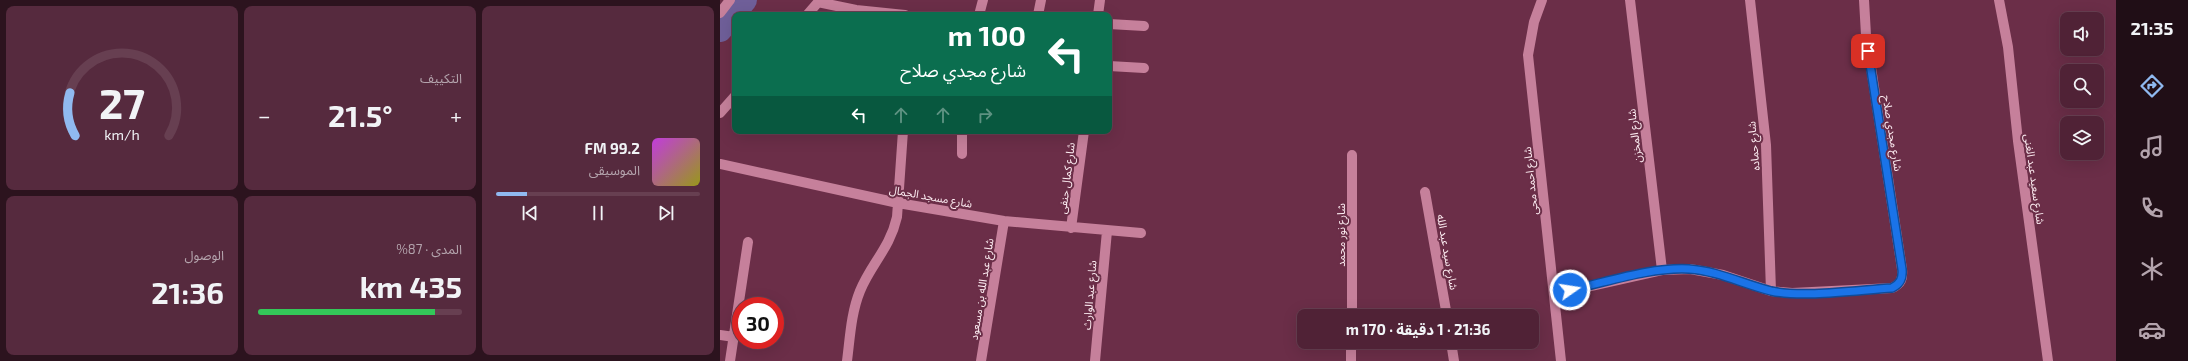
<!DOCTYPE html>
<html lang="ar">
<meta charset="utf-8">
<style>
:root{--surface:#502236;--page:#562a3e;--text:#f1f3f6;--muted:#b4a4ad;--line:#673f51;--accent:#90b9f0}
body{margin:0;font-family:"Exo 2","Noto Sans Arabic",sans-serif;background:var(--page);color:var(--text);direction:rtl;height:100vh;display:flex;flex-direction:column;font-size:15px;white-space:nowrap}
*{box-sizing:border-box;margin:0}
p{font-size:13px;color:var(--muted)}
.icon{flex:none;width:22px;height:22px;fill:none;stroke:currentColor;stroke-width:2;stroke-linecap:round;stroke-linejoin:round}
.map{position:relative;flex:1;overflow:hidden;direction:ltr}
.side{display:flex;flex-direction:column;gap:6px;padding:6px;background:#2c131e;width:720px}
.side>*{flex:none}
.banner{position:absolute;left:12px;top:12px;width:380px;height:122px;border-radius:8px;box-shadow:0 4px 16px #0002,0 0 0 1px var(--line);direction:rtl;background:#0b6e4f;color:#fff;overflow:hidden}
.fabs{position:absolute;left:1340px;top:12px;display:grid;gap:8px}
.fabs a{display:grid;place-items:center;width:44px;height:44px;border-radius:8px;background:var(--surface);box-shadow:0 4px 16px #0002,0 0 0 1px var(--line);font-size:20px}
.speed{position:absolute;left:12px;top:297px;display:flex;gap:8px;font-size:20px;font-weight:700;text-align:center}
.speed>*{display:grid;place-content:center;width:52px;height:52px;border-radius:50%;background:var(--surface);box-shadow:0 4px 16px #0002,0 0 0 1px var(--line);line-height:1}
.speed .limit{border:6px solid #d22;background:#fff;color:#111}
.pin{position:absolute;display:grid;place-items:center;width:34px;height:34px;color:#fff;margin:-17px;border-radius:8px;box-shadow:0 2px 6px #0006}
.me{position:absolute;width:44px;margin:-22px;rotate:77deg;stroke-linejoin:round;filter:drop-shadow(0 0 3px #0008)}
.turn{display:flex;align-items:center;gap:14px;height:84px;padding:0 20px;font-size:18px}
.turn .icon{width:52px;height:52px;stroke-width:2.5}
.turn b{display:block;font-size:28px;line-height:34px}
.lanes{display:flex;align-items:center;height:38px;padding:0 20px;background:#0003;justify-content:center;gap:20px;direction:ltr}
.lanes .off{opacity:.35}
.big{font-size:30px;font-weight:700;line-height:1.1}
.side .widget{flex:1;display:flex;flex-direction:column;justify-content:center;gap:6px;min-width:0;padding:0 14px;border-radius:8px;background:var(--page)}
.side .dial{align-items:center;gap:0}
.dial svg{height:104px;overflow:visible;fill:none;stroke:var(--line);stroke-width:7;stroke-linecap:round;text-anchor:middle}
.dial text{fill:var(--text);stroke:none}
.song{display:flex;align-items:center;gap:12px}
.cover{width:48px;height:48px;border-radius:6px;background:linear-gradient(135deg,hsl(290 70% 55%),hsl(60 70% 35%))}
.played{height:4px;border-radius:2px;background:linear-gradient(90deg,var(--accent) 15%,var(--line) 15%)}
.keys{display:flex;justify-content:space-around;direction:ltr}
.heat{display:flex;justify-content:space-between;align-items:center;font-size:22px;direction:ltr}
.charge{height:6px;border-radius:3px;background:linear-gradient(90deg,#34c759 87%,var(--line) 0)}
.side .tiles{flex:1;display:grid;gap:6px;grid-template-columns:repeat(3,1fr)}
.widget:first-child{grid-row:span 2}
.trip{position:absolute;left:577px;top:309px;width:242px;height:40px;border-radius:8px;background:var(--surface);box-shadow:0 4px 16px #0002,0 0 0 1px var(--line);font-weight:700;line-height:40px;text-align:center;direction:rtl}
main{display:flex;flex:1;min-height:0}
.menu{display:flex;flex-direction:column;width:72px;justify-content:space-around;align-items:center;background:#200e16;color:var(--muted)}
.menu .icon{width:28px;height:28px}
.menu .on{color:var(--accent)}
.menu b{font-size:18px;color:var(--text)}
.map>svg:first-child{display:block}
</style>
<main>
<nav class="menu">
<b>21:35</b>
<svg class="icon on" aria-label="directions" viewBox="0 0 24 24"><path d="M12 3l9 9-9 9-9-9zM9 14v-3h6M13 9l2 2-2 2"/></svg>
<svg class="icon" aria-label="music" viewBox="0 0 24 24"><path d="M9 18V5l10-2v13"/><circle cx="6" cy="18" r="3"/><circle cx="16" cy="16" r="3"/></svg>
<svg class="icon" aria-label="phone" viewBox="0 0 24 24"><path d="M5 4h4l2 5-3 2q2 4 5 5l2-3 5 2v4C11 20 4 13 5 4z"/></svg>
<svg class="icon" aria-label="climate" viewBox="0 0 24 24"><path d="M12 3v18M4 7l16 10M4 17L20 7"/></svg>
<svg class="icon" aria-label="car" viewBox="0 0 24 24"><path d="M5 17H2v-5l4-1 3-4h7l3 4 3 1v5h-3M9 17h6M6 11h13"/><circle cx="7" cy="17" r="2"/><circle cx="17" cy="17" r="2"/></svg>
</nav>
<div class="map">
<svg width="1396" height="361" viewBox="0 0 1396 361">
<rect width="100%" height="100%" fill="#6b2e48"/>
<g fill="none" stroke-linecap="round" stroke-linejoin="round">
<path stroke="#6f5f99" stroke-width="24" d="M0,30L25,0"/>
<path stroke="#c6809b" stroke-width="10" d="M822,0L814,22L808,55L841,361
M910,0L942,270
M1030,0L1046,145L1051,291
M1279,0L1288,47L1298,141L1328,361
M98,2L136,10L185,15
M0,13L10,0
M87,15L100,0
M259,15L263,0
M318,15L321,0
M378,15L380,0
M389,24L424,26
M389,66L424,68
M0,113L15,96
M242,131V154
M0,164L178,203L284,221L421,233
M705,192L727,316
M351,228L364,131
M835,294L942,270L970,269L1003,275L1051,291L1072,293L1172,288C1181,284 1183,279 1182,269L1146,35L1144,0
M632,316V155
M0,335L14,337
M731,342L734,361
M10,361L28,242
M127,361C130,338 131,313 140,291C151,264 170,248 177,217L183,131
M261,361L284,221
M375,361L387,231
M631,361V342"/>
</g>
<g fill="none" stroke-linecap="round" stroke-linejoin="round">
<defs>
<path id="route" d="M850,290C888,282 930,267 969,269C998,271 1023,284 1051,291C1083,298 1138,290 1172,288C1180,284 1183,279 1182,269L1148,51"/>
</defs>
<use href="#route" stroke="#114b97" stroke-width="10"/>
<use href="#route" stroke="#1a73e8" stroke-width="7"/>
</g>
<g text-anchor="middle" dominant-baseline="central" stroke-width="4" stroke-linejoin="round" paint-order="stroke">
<g font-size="11" fill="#feeef3" stroke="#6b2e48">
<text transform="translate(1173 133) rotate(81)">شارع مجدي صلاح</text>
<text transform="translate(914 136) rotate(-97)">شارع المخزن</text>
<text transform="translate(1033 146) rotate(-95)">شارع حماده</text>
<text transform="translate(346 178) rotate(-83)">شارع كمال حنفى</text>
<text transform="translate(1315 179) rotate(82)">شارع سعيد عبد الغنى</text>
<text transform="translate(810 181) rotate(-96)">شارع احمد محى</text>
<text transform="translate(211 196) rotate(10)">شارع مسجد الجمال</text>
<text transform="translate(620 235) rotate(-90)">شارع نور محمد</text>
<text transform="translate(728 252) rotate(80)">شارع سيد عبد الله</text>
<text transform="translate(261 289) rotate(-81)">شارع عبد الله بن مسعود</text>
<text transform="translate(369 295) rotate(-85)">شارع عبد الوارث</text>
</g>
</g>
</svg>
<div class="fabs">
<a><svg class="icon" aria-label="sound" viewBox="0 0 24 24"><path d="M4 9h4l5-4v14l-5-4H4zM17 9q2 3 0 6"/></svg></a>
<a><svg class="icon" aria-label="search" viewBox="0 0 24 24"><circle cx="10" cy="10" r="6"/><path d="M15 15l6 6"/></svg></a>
<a><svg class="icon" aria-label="layers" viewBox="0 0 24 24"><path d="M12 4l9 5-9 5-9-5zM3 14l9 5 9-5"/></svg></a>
</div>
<div class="speed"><div class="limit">30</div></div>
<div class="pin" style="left:1148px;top:51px;background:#d93025"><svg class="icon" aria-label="arrive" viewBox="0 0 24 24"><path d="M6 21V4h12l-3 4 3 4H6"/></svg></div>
<svg class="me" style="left:850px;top:290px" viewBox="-20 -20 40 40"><circle r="17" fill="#1a73e8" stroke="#fff" stroke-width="3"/><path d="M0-11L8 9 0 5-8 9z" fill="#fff"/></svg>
<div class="trip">21:36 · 1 دقيقة · 170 m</div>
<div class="banner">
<div class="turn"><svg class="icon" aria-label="left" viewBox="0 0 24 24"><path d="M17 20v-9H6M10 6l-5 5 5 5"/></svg><div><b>100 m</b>شارع مجدي صلاح</div></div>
<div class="lanes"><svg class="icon" aria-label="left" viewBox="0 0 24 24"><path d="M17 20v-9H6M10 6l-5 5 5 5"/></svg><svg class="icon off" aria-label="ahead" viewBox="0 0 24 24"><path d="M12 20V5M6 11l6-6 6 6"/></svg><svg class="icon off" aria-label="ahead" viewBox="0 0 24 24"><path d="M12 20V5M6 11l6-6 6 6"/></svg><svg class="icon off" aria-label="right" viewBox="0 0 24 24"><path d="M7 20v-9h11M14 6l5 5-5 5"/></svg></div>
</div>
</div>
<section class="side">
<div class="tiles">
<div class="widget">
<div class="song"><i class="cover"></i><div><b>99.2 FM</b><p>الموسيقى</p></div></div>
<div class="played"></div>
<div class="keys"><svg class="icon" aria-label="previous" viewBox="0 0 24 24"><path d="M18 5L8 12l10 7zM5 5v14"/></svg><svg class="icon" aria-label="pause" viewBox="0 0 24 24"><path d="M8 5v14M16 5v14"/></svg><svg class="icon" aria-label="next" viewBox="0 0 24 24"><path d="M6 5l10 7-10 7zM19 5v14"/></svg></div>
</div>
<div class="widget"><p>التكييف</p>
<div class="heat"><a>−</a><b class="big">21.5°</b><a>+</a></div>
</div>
<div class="widget dial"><svg viewBox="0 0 100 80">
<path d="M14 69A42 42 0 1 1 86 69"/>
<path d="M14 69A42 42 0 0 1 10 36" stroke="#90b9f0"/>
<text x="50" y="56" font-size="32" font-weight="700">27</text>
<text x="50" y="72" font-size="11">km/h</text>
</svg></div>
<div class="widget"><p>المدى · 87%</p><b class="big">435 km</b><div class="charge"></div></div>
<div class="widget"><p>الوصول</p><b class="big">21:36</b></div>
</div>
</section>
</main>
